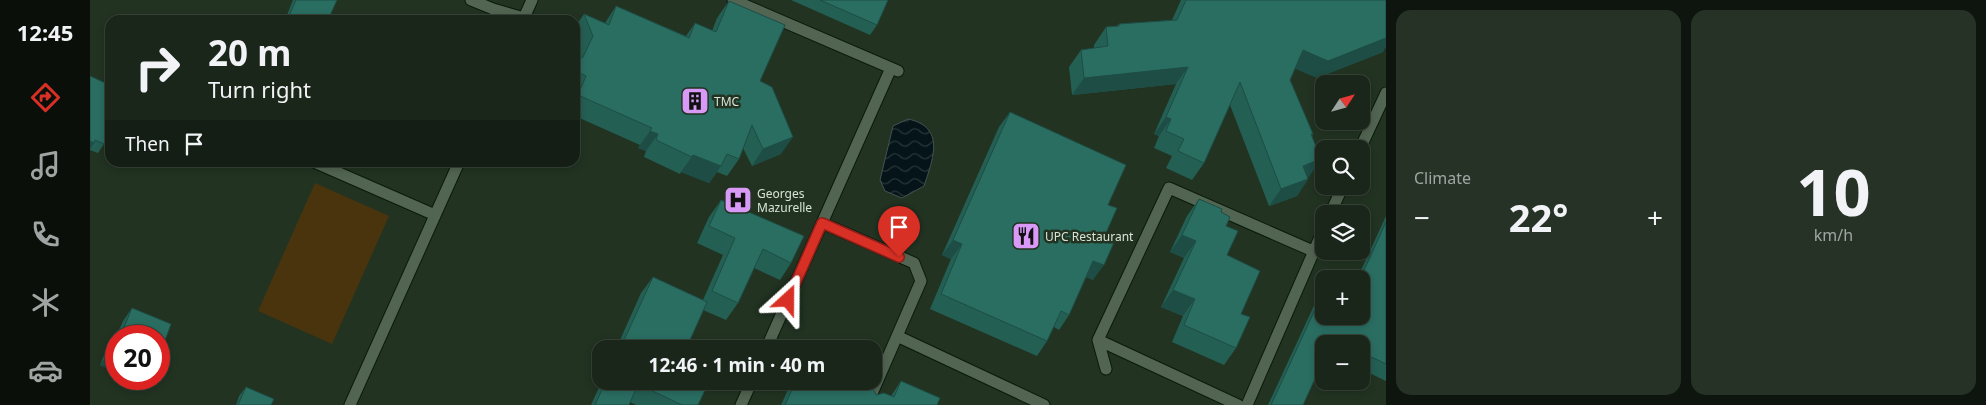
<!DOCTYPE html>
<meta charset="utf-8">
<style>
:root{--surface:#1a261a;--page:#273227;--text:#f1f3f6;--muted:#9fa5a2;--line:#384339;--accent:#d93025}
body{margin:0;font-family:"Noto Sans",sans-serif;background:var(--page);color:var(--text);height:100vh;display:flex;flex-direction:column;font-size:19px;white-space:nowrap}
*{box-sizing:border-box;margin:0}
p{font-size:16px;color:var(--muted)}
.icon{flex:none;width:28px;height:28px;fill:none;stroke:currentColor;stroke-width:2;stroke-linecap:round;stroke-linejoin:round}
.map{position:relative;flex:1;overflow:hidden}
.panel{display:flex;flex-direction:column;gap:10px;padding:10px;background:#0e150e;width:600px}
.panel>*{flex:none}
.top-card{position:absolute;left:15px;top:15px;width:475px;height:152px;border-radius:15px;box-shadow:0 2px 8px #0003,0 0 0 1px var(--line);background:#1a261a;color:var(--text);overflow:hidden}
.needle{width:32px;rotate:54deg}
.tools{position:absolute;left:1225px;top:75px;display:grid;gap:10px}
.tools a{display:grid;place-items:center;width:55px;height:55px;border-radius:10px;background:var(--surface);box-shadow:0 2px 8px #0003,0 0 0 1px var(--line);font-size:25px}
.speed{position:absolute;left:15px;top:325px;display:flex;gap:10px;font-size:25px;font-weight:700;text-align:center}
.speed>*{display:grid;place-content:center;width:65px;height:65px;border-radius:50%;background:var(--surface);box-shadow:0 2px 8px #0003,0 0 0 1px var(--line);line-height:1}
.speed .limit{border:8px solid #d22;background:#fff;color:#111}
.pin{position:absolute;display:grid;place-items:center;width:42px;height:42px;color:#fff;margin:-51px -21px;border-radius:50% 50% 50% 0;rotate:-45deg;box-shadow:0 0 5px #0007}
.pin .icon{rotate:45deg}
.me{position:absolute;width:55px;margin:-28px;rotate:24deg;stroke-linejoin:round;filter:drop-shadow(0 0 4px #0008)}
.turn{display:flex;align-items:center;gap:18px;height:105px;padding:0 20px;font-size:22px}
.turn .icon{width:65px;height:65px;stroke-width:2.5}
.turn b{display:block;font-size:35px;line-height:42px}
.then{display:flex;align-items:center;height:48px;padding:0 20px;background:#0003;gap:10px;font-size:19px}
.big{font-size:38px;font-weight:700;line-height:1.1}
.panel .widget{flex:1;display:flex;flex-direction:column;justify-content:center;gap:8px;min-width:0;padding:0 18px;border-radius:15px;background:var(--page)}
.panel .dial{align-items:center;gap:0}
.dial b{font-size:65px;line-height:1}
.heat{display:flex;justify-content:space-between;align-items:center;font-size:28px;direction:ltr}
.panel .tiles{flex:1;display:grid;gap:10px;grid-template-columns:repeat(2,1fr)}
.trip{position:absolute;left:502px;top:340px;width:290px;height:50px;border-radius:15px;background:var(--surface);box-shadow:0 2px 8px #0003,0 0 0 1px var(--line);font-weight:700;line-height:50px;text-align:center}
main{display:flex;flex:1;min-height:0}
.dock{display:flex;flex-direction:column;width:90px;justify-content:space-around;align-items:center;background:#0a0f0a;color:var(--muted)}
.dock .icon{width:35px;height:35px}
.dock .on{color:var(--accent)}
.dock b{font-size:22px;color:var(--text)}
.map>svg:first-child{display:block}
</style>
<main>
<nav class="dock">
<b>12:45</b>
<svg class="icon on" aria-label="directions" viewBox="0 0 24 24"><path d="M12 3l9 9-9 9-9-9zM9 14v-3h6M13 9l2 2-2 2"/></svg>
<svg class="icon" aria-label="music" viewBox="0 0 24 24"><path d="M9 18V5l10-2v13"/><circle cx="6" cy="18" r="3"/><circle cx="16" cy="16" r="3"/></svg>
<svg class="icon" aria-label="phone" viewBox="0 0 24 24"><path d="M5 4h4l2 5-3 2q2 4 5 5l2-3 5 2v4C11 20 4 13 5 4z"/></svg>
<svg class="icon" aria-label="climate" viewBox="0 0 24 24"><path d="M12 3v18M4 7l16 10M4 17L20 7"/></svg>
<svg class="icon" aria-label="car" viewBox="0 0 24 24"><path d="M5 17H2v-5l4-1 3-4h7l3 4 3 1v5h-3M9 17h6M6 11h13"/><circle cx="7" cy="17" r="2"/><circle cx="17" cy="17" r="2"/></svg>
</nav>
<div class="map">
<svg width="1296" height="405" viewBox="0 0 1296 405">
<defs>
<pattern id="water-waves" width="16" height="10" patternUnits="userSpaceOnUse" patternTransform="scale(1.25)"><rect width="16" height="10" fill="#041418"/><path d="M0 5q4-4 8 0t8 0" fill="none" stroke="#283639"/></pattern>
</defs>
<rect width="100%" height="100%" fill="#232"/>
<path fill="#49340d" d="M225,183L299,216L242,344L168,311Z"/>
<path fill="url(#water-waves)" stroke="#445252" d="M818,119C856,127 843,159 834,186L812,198L795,191L790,180L803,126Z"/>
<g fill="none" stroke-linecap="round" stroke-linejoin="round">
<defs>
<path id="service" d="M381,0L403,9L434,18
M643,0L808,71
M433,20L442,0
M1270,149L1296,93
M224,162L345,215
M1240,214L1253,186
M732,223L824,263L831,281L777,405
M807,336L954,405
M1008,340L1148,405
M676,349L801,68
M1016,369L1008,340L1079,188L1223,251
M260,405L369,162
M651,405L662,381
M1157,405L1234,228"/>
</defs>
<use href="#service" stroke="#0a1a0b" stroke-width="13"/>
<use href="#service" stroke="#526452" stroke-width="11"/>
</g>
<path fill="#245f54" d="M203,0H247L238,20H195Z
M701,0H798L787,25L780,35Z
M1091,0H1296L1293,52L1227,78L1205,68L1200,80L1223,134L1222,136L1219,177H1218V179L1207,196L1179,206L1140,105L1114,163L1102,180L1076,168L1082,156L1064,148L1069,136L1064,134L1086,84L982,95L979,67L991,50L1004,48V45L1016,27L1027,26L1029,24L1082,20Z
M639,1L670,81L691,154L662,166L653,148L649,159L637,176L627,172L619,183L591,172L590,174L554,157L556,151L548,148L550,145L485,116V62L488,61L491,53L485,38V27L494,14L515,23L526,6L596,36L605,23L622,31L627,18Z
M0,76L14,144L8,153L0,150Z
M920,112L1018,205L1016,233L1003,280L996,277L979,315L969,330L964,327L957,341L947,356L840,309L861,259L852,255L909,127Z
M1109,199L1131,212L1136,226L1137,255L1151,314L1146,348L1134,365L1082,342L1093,316L1071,307L1094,258L1080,252L1097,216Z
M631,200L701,263L690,280L664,268L648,303L636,320L613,310L596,349H526L551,293L563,277L613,300L633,255L607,243L619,217Z
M1296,216V381L1271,369V344H1234L1213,405H1178L1234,284V316H1271V279H1267Z
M42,308L69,357L26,336V372L10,365L19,343L28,330H29L33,321Z
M512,381H605L608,405H546L540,402L539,405H501Z
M702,381H768L786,395L801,396L811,381L847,405H691Z
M156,387L181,405H146L149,396Z"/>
<path fill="#1d4d45" d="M1296,38V47L1293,52L1227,78L1201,67L1213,50Z
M1098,67L1086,84L982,95L994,78Z
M1076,117L1081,119L1069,136L1064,134Z
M560,131L568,134L556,151L548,148Z
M703,137L691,154L662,166L673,149Z
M0,141L4,143L0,149Z
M603,155L631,166L619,183L591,172Z
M1231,159L1219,177L1201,183L1213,166Z
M1218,179L1207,196L1179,206L1191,189Z
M1092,235L1106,241L1094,258L1080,252Z
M863,240L872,244L861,259L852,255Z
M1003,261L1014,265L1003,280L993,276Z
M1083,290L1105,299L1093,316L1071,307Z
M19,352L26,355V372L10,365Z
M44,379H58L55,383Z"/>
<path fill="#2a6e62" stroke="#1d4d45" d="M206,0H247L238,20H202L198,18Z
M730,0H798L787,25Z
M1096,0H1296V38L1238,61L1213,50L1200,80L1223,134H1221L1231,159L1213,166L1218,179L1191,189L1150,82L1114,163L1088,151L1094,139L1076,131L1081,119L1076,117L1098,67L994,78L991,50L1018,46L1016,27L1029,26V24L1087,20Z
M639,1L695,25L670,81L682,87L703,137L673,149L662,125L649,159L637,154L631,166L603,155L602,157L566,140L568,134L560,131L562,128L488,95L496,76L485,71V62L493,57L503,36L494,14L519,25L526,6L599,38L605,23L626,32Z
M0,76L20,85V131L14,144L5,140L4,143L0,141Z
M920,112L1036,165L1018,205L1027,208L1016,233L1026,238L1014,265L1003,261L979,315L971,311L957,341L851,294L872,244L863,240Z
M1109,199L1132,209L1131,212L1140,217L1136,226L1148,231L1137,255L1170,271L1151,314L1160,317L1146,348L1094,325L1105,299L1083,290L1106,241L1092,235Z
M631,200L714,236L701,263L673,249L648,303L622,291L645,238L619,226Z
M1296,222V364L1271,352V344H1253L1243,339L1241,344H1234V359L1213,405H1181L1234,290V316H1271V279H1270Z
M1241,273L1255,279H1239Z
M563,277L617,302L596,349H530Z
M42,308L81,324L69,357V336H26V355L19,352L28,330L32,332Z
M724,342L739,349H721Z
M516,381H605L617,386L608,405H592L548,384L539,405H505Z
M706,381H768L782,387L786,395L794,393L804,397L811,381L850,398L847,405H695Z
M156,387L184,399L181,405H148Z"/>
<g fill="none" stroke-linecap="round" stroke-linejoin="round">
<defs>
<path id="route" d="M698,300L732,223L809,257"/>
</defs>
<use href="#route" stroke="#8d1f18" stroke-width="12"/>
<use href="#route" stroke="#d93025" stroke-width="9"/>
</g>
<defs>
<symbol id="building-square" viewBox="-11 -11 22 22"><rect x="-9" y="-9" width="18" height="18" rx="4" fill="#d99af7" stroke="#232"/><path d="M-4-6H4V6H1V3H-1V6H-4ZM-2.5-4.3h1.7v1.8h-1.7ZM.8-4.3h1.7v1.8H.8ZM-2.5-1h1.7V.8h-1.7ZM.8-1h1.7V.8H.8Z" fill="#111"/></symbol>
<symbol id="hospital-square" viewBox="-11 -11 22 22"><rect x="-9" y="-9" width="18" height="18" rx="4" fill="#d99af7" stroke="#232"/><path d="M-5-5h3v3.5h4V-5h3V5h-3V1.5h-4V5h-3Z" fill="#111"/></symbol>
<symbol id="restaurant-square" viewBox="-11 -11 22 22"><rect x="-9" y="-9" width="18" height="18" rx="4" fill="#d99af7" stroke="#232"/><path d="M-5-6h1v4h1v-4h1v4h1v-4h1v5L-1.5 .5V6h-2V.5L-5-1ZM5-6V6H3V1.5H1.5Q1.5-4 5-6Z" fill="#111"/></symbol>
</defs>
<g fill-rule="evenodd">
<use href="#building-square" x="589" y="85" width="32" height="32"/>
<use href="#hospital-square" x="632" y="184" width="32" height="32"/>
<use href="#restaurant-square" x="920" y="220" width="32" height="32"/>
</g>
<g text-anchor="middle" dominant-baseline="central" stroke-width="5" stroke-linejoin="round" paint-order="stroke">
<g font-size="12" fill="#d8e3d8" stroke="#232" text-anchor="start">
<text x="624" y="101">TMC</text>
<text x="667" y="193">Georges<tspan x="667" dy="14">Mazurelle</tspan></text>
<text x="955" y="236">UPC Restaurant</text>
</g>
</g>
</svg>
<div class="tools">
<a><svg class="needle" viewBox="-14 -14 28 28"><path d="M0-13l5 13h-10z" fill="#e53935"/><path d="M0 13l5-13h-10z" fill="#9fa5a2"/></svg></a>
<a><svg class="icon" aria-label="search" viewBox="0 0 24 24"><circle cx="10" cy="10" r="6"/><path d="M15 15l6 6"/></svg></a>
<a><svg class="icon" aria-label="layers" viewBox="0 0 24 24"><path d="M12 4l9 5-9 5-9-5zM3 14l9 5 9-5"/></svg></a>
<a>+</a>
<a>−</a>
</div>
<div class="speed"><div class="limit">20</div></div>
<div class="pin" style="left:809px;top:257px;background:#d93025"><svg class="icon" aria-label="arrive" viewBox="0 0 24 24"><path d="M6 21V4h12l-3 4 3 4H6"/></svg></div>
<svg class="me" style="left:698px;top:300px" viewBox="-20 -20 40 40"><path d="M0-17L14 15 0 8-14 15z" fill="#d93025" stroke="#fff" stroke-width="4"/></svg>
<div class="trip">12:46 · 1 min · 40 m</div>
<div class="top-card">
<div class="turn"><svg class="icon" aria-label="right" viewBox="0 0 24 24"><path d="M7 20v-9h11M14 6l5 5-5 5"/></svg><div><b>20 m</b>Turn right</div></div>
<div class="then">Then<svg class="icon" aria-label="arrive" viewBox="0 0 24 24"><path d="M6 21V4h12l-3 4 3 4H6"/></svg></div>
</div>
</div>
<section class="panel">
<div class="tiles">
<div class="widget"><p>Climate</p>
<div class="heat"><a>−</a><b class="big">22°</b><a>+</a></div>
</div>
<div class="widget dial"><b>10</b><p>km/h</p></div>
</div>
</section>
</main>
